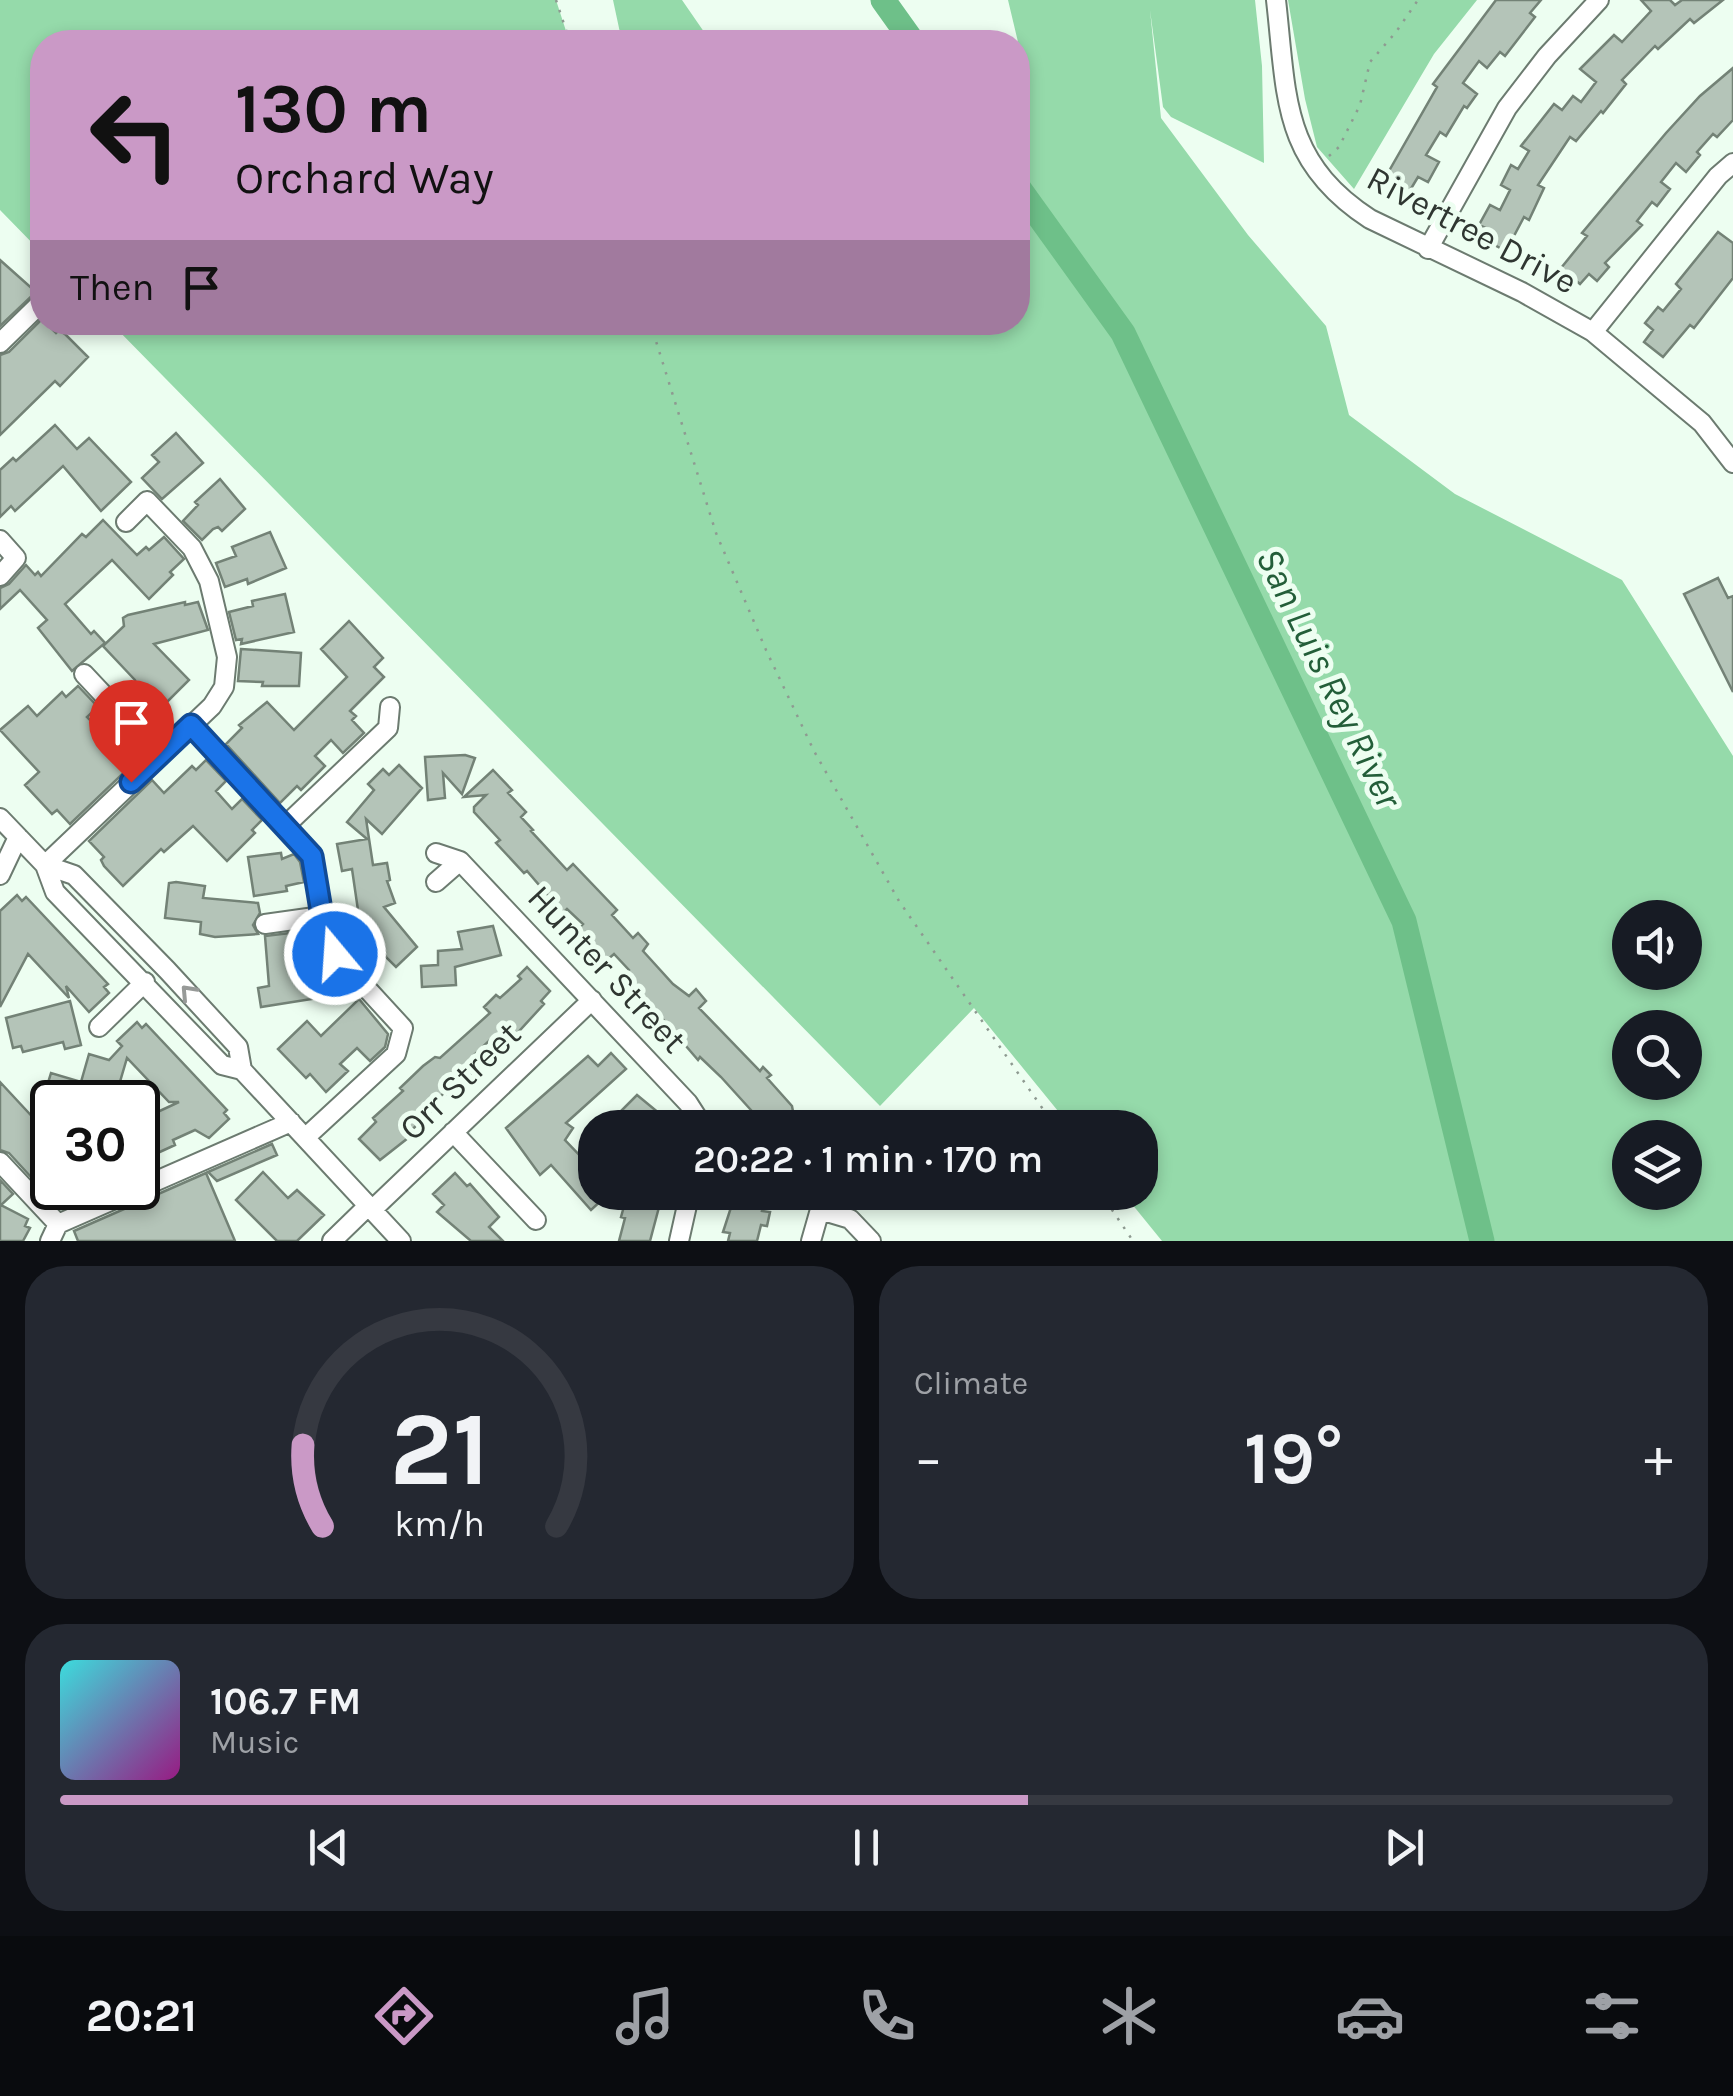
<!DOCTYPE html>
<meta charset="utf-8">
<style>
:root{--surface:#171b24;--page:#242831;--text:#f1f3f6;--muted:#9ea1a6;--line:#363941;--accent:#ca99c6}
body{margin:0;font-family:Karla,sans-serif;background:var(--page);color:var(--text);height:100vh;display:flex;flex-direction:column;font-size:38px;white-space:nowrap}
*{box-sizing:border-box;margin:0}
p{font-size:32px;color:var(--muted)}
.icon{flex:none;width:55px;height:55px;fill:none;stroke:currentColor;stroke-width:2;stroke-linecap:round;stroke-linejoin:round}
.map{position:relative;height:1241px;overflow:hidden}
.drawer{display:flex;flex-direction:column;gap:25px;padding:25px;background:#0d0f14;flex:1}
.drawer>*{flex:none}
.guide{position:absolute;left:30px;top:30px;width:1000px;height:305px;border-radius:40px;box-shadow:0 5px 15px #0003;background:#ca99c6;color:#111;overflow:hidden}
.tools{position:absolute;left:1612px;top:900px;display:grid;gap:20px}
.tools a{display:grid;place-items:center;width:90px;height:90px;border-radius:50%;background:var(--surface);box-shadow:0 5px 15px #0003;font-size:50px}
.speed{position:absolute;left:30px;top:1080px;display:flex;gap:20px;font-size:50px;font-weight:700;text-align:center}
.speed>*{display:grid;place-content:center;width:130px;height:130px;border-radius:50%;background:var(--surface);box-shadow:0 5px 15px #0003;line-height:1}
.speed .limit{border:5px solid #111;border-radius:15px;background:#fff;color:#111}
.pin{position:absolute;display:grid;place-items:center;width:85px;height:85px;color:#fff;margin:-102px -42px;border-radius:50% 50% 50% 0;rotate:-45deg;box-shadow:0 0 10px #0007}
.pin .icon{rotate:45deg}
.me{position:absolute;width:110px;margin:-55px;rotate:342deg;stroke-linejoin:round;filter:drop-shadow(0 0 8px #0008)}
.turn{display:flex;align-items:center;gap:35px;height:210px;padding:0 40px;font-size:45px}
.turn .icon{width:130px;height:130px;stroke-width:2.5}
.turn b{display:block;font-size:70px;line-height:85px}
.then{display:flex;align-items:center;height:95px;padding:0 40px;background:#0003;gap:20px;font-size:38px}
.big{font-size:75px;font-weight:600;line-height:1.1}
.drawer .card{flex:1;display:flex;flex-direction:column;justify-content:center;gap:15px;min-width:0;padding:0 35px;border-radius:40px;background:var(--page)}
.drawer .dial{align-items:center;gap:0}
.dial svg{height:260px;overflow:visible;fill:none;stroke:var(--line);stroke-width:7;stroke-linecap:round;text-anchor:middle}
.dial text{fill:var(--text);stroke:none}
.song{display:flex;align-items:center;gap:30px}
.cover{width:120px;height:120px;border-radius:15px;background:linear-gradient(135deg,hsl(180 70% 55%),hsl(310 70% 35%))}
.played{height:10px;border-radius:5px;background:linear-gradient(90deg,var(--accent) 60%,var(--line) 60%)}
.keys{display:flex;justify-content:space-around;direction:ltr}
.heat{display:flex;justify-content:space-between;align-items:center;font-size:55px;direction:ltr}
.drawer .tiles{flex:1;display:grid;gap:25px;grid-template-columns:1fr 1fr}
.card:last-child{grid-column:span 2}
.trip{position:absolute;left:578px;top:1110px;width:580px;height:100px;border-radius:40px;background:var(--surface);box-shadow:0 5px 15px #0003;font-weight:600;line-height:100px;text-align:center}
.menu{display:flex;height:160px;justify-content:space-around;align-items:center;background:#090b0e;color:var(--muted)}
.menu .icon{width:70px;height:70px}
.menu .selected{color:var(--accent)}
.menu b{font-size:45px;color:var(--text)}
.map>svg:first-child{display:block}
</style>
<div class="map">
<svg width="1733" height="1241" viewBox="0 0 1733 1241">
<rect width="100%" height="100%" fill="#edfef1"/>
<path fill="#95daaa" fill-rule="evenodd" d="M0,0H556L566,31L589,42H42V253L0,210Z
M613,0H682L711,42H622Z
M1008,0H1255L1262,66L1264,163L1171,117L1163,107L1150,10L1161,118L1248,235L1326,326L1349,415L1455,494L1622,580L1733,756V1241H1162L1123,1193L1140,1192V1128L1071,1127L974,1008L880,1106L111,323L1018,322V42ZM1630,918H1685V972H1630ZM1630,1028H1685V1082H1630ZM1630,1138H1685V1192H1630Z
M1288,0H1477L1434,54L1354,189L1317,147L1305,99Z"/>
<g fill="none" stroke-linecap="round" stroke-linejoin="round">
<path stroke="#6ec089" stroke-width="25" d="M883,0L913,42
M1018,187L1123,333L1404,921L1482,1241"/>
</g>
<path fill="#b4c4b8" stroke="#738276" stroke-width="2.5" d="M1496,0H1541L1530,13L1535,17L1505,56L1500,52L1487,68L1479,61L1463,83L1477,94L1467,108L1464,106L1446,136L1440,132L1426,155L1439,162L1428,182L1418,177L1409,192L1385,178L1437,87L1433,84Z
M1641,0H1670L1675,5L1682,0H1723L1694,23L1690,19L1658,49L1655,46L1622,80L1626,84L1603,113L1601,111L1576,141L1570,137L1538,185L1544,188L1529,220L1524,217L1506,251L1485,240L1490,230L1479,225L1490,205L1500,210L1510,190L1501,185L1511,165L1518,169L1529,151L1521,146L1554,104L1562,110L1573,96L1581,102L1596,82L1580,69L1614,35L1622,42L1651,11Z
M1733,68V120L1717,137L1713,134L1697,152L1700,155L1686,172L1676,163L1661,182L1670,189L1657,206L1652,202L1637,221L1642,225L1605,263L1609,267L1597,281L1589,274L1580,284L1561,268L1587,236L1582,233L1666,133L1700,96Z
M1718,232L1733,243V278L1694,328L1690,325L1663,357L1644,342L1653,330L1645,323L1658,307L1663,311L1681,289L1676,284Z
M0,260L36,292L0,326Z
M42,319L56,333L59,330L66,335L88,357L60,386L55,381L0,435V355L9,352Z
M55,425L77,449L89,438L131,482L101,511L63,466L15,511L11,506L0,517V470L13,458L16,461Z
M176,433L203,463L162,499L142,478L159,462L152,455Z
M220,479L245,509L222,531L218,527L213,529L202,540L183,521L198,505L195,502Z
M103,520L137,555L146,547L149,550L164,537L184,559L170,572L173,575L149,599L112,560L65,604L91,634L94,631L105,643L72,671L38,628L47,620L20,590L0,609V588L9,584L26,565L35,575L38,572L41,576L82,534L86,537Z
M270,532L286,568L248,584L247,579L225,587L216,563L236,556L232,547Z
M1718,578L1728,598L1733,596V692L1684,594Z
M285,594L294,632L241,644L242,639L236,640L229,612L253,606L252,601Z
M185,602V605L198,602L208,630L154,644L189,680L160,709L156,705L142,718L123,697L136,684L135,680L103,646L124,626L123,618L128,615Z
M349,621L383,658L374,667L384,677L350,711L356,716L352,720L364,733L343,753L331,740L315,756L325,766L301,790L297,786L280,803L226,744L242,728L239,725L267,702L294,730L347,677L321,649Z
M241,649L301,653L299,686H262L263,682L238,681Z
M78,686L98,707L87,717L134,763L70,824L57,810L52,814L25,785L39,772L0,730L28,706L37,716L62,692L66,697Z
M465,755L475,758L462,794L443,773L445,798L428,800L425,757Z
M206,760L226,781L216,791L232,809L242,799L262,820L252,830L255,833L227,861L193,826L164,852L161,849L123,886L104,866L101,860L104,857L89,841L152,780L164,793L192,766L196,770Z
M399,765L422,788L382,834L366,819L373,865L387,863L390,880L387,881L395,903L384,907L417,947L396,967L382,953L376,960L365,949L379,936L360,924L352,869L342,871L337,844L367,839L347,822L374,790L368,784L383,769L389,775Z
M493,770L512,790L508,793L526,812L521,817L533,830L531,831L567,870L573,864L617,910L612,915L633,938L638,933L648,944L643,951L673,984L689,996L696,989L706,1001L699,1008L760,1071L763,1067L771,1075L767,1078L792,1106L796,1128H758L760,1120L721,1077L700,1057L698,1060L648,1002L646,1004L634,991L636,989L624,976L629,970L614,954L606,961L579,928L583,924L567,909L563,913L527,871L524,873L496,843L500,840L474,812V807L486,795L464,797Z
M281,853L282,859L294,854L300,862L304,882L286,886L287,891L254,896L248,857Z
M176,882L205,886L203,898L258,903L260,913L253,925L258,934L215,937L200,934L201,922L165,918L169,883Z
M17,895L22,901L26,897L108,984L104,987L109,993L89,1012L66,986L69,998L28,954L0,1007V911Z
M493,926L501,955L455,967L456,985L422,987L421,966L438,965V951L462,949L458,932Z
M307,931L309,944L299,945L306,986L315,977L318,998L261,1007L258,988L269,986L265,936Z
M328,965L348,987L341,993L321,972Z
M527,967L550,991L541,1001L544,1004L510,1041L507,1039L499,1047L491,1039L474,1055L484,1065L449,1096L445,1092L427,1109L431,1112L405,1136L408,1138L380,1160L359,1139L376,1122L373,1118L403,1091L400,1088L423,1066L435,1057L440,1058L490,1013L484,1007L496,995L500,998L521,979L518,976Z
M359,999L388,1034L385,1047L370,1061L357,1048L340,1064L348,1071L326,1092L310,1074L306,1078L278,1049L307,1021L321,1036Z
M70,1001L81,1045L65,1049L63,1042L23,1052L21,1046L13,1048L6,1018Z
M137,1022L142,1028L146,1024L227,1110L224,1113L229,1119L209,1138L195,1130L173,1140L175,1145L138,1162V1121L179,1102H169L127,1058L114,1102H66L44,1096L51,1073L81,1082L89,1054L109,1060L122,1046L117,1041Z
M611,1053L626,1069L566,1123L573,1128L565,1140L588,1164L595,1157V1192L605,1197L591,1210L551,1165L540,1175L506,1128L588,1056L598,1066Z
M0,1082L52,1138V1157L31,1177L9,1153L0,1150Z
M637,1095L665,1118L655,1128H627L616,1116Z
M272,1144L277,1155L217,1181L208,1172Z
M263,1172L288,1198L297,1190L324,1215L297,1241H277L236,1200Z
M206,1173L235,1241H78L74,1231Z
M455,1173L467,1186L470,1184L499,1217L489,1227L503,1241H471L437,1212L444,1205L433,1194Z
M0,1180L13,1194L1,1205L28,1219L25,1226L30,1228L23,1241H0Z
M628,1192H663L650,1241H619L625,1218L621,1217Z
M736,1192H767L762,1211L770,1212L767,1226L761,1225L757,1241H728L730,1233L723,1232Z"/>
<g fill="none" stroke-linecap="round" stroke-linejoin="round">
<defs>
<path id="minor" d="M1276,0C1287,96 1281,161 1370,219L1522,292L1593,332L1702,423L1733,463
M1428,249L1507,108L1547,56L1599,0
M1593,332L1718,176L1733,163
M0,343L40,304
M0,540L16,558L0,576
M84,674L160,755
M191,725L312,856L322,916L335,954L403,1028L396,1054L306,1137
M0,818L45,865L55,892L222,1065L242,1070
M285,826L388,728L390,707
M436,853L460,861L688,1103L697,1117L698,1128
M45,865L74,875L167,970L238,1047L242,1070L401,1241
M45,865L212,706L224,687L227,657L209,581L192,548L147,501L126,522
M0,875L18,837
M436,882L460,861
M265,924L322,916
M99,1027L145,982
M453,1132L536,1220
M0,1162L58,1224
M372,1210L592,1000
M820,1210L850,1219L871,1241
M50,1241L58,1224L291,1122
M332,1241L368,1206
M679,1241L690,1192
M811,1241L825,1192"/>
</defs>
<use href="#minor" stroke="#6c7b70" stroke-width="22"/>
<path stroke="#8e9a91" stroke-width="2.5" stroke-dasharray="2.5 8" stroke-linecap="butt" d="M556,0L570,42
M1329,156L1339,147L1360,105L1370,62L1396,32L1418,0
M650,322L716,533L766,650L814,751L899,901L1056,1128
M1100,1192L1133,1241"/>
<use href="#minor" stroke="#fff" stroke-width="18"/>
</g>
<defs><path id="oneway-chevron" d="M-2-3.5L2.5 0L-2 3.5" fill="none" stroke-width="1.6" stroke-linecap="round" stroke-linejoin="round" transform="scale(2.5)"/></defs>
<use stroke="#979a98" href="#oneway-chevron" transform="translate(188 992) rotate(-133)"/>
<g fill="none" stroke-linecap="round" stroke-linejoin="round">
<defs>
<path id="route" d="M131,782L191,725L312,856L322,916L335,954"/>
</defs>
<use href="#route" stroke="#114b97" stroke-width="25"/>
<use href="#route" stroke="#1a73e8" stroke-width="18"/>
</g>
<g text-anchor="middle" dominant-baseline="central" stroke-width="10" stroke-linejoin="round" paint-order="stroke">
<g font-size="35" fill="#2f3631" stroke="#edfef1">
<text transform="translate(1472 230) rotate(28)">Rivertree Drive</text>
<text transform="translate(607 969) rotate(47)">Hunter Street</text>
<text transform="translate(460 1081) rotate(-44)">Orr Street</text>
</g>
<g font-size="38" font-style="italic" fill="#235e39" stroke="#edfef1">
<text transform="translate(1329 678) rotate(64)">San Luis Rey River</text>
</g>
</g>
</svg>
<div class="tools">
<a><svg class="icon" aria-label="sound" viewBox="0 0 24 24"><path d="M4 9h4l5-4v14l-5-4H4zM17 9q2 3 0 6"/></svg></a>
<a><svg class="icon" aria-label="search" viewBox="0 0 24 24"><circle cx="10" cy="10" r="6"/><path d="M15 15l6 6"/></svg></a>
<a><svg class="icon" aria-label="layers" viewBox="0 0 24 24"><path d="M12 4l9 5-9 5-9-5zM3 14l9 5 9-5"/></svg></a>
</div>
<div class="speed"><div class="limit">30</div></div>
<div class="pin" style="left:131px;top:782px;background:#d93025"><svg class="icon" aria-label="arrive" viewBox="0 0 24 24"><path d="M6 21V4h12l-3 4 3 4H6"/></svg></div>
<svg class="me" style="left:335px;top:954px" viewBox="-20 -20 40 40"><circle r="17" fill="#1a73e8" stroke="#fff" stroke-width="3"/><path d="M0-11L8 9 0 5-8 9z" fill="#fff"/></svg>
<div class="trip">20:22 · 1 min · 170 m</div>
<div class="guide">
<div class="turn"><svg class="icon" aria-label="left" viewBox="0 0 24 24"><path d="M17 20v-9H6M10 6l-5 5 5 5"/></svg><div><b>130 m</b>Orchard Way</div></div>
<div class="then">Then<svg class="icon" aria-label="arrive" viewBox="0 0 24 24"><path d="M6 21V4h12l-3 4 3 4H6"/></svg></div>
</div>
</div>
<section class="drawer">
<div class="tiles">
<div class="card dial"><svg viewBox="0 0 100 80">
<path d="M14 69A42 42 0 1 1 86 69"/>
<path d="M14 69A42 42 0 0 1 8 44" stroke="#ca99c6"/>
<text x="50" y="56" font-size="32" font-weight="700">21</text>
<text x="50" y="72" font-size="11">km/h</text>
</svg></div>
<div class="card"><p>Climate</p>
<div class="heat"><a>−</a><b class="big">19°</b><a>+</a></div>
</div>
<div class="card">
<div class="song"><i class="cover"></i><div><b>106.7 FM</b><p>Music</p></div></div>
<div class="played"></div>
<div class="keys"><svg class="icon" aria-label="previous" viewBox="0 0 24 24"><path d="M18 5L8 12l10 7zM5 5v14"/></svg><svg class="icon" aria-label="pause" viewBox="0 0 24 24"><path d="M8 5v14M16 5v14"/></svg><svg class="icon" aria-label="next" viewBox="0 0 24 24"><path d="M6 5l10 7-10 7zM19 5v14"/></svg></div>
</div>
</div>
</section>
<nav class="menu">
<b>20:21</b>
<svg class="icon selected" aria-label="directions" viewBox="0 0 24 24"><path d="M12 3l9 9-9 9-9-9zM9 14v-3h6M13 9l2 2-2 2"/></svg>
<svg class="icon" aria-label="music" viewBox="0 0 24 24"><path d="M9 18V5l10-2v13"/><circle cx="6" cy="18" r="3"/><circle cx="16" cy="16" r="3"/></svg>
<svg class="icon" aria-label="phone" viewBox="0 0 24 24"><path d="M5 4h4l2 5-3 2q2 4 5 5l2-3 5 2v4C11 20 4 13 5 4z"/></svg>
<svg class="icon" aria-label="climate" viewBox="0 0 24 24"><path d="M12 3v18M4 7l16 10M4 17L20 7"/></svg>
<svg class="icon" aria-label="car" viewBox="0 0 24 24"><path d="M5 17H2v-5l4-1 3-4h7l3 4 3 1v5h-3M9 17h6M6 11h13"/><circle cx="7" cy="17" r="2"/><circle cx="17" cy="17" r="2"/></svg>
<svg class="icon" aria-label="filters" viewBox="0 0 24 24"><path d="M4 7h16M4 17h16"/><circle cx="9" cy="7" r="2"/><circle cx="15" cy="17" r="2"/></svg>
</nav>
